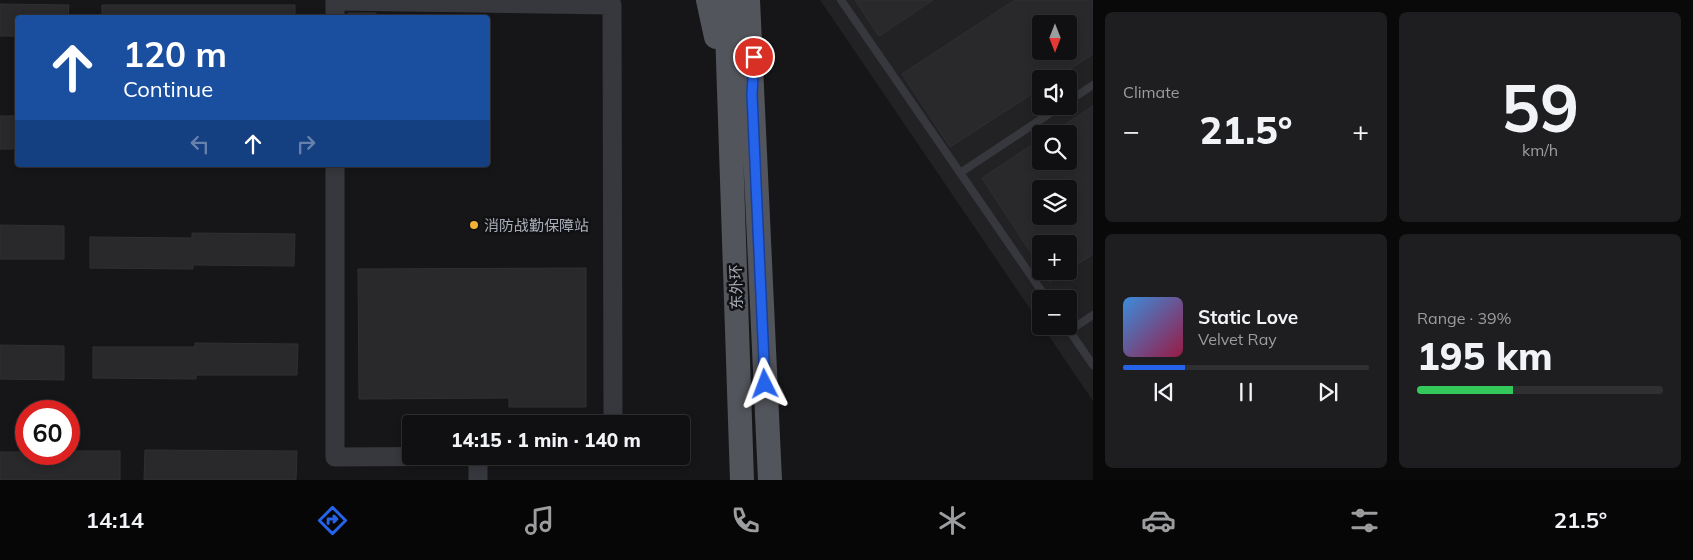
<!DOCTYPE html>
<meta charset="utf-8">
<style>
:root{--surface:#101012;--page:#1e1e20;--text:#f1f3f6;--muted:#9c9d9f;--line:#303032;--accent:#2563eb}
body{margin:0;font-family:Mulish,"Noto Sans SC",sans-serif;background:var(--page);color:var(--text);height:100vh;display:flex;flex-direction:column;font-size:19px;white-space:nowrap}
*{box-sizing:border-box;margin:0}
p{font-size:16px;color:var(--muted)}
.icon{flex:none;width:28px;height:28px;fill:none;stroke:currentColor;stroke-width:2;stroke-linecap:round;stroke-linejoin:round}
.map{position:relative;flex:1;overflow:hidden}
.drawer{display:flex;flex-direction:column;gap:12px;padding:12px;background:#09090a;width:600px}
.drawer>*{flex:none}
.hud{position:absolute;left:15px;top:15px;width:475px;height:152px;border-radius:5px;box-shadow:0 2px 8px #0003,0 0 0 1px var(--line);background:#1a4fa0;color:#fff;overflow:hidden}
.needle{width:32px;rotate:180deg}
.controls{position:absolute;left:1032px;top:15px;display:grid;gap:10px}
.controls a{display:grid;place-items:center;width:45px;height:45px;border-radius:5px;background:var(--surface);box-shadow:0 2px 8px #0003,0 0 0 1px var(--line);font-size:25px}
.speed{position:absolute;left:15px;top:400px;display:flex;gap:10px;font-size:25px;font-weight:700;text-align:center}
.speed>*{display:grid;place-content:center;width:65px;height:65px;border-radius:50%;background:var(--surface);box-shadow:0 2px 8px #0003,0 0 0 1px var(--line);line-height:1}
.speed .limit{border:8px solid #d22;background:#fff;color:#111}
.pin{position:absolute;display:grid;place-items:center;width:42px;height:42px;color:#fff;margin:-21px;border:2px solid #fff;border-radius:50%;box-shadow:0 1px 5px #0007}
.me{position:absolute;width:55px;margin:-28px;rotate:357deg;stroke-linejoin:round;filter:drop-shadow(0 0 4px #0008)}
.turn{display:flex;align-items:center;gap:18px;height:105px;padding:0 25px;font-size:22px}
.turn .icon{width:65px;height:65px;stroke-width:2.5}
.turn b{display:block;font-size:35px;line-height:42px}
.lanes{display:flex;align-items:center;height:48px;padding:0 25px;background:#0003;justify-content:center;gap:25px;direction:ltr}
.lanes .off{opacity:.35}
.big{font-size:38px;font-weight:800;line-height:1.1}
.drawer .tile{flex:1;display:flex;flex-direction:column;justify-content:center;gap:8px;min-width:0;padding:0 18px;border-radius:8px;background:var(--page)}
.drawer .dial{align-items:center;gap:0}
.dial b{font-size:65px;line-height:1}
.song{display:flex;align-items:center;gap:15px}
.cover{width:60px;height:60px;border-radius:8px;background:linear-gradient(135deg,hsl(210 70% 55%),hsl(340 70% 35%))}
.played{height:5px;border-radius:2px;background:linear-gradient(90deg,var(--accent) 25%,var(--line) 25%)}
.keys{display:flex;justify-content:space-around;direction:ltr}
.heat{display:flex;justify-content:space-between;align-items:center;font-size:28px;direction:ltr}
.charge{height:8px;border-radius:4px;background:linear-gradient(90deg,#34c759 39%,var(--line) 0)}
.drawer .tiles{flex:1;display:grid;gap:12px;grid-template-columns:repeat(2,1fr)}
.trip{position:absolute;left:402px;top:415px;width:288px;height:50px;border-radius:5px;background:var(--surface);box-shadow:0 2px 8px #0003,0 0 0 1px var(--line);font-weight:800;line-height:50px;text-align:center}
.tab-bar{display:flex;height:80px;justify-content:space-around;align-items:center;background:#060607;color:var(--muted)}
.tab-bar .icon{width:35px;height:35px}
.tab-bar .selected{color:var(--accent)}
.tab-bar b{font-size:22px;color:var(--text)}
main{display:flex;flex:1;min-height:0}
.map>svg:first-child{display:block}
</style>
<main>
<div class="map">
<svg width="1093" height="480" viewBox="0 0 1093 480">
<rect width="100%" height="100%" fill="#161618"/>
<path fill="#222225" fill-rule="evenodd" d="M820,0H1093V401L1042,326H1069V299H1041V325ZM1041,24H1069V51H1041ZM1041,79H1069V106H1041ZM1041,134H1069V161H1041ZM1041,189H1069V216H1041ZM1041,244H1069V271H1041Z"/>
<path fill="#29292c" stroke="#303034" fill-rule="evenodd" d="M855,0H933L879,36Z
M1015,0H1093V54L1055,79H1041V88L950,147L902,74ZM1041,24H1069V51H1041Z
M0,4L69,5L68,18H18V36H0Z
M102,5H295V18H102Z
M348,13H376V18H348Z
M1093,106V254L1069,270V244H1041V268L982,178L1041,139V161H1069V134H1050ZM1041,189H1069V216H1041Z
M0,116H18V149H0Z
M0,225L64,226V259H0Z
M192,233L295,234L294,266L193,265V269L90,268V237L192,238Z
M586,268V407H509V398L359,399L358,269Z
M1043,271H1066L1050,282Z
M195,343L298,344L297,375H196V379L93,378V347H195Z
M0,345L64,346V380L0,379Z
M145,450L297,451L296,480H144Z
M69,451H120V480H0V452H26V454H69Z"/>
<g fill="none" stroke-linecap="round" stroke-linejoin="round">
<path stroke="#37383d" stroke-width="8" d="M841,0L1047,299
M1069,101L1093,85
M960,173L1061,106
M1066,326L1093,365
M1069,331L1093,315"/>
<path stroke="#37383d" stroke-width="19" d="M335,18V1L612,5L613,424
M335,165V457L506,456
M478,457V480"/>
<path stroke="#53555c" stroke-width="24" d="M708,0L716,37
M726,0L742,480
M748,0L770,480"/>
</g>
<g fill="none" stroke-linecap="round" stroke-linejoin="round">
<defs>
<path id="route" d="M754,57L752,95L765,384"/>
</defs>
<use href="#route" stroke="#184099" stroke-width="12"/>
<use href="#route" stroke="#2563eb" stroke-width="9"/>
</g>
<circle fill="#f2b134" stroke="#111113" stroke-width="2" cx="474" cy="225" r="5"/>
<g text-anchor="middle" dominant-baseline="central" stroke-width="5" stroke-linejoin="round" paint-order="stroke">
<g font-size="15" fill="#a8adb8" stroke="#111113" text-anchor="start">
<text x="484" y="225">消防战勤保障站</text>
</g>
<g font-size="15" fill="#a8adb8" stroke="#111113">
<text transform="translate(736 287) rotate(-92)">东外环</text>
</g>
</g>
</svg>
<div class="controls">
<a><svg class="needle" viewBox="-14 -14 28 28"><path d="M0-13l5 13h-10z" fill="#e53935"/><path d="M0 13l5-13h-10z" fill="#9c9d9f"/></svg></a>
<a><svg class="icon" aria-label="sound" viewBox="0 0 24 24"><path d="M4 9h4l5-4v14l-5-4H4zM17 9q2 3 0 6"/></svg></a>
<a><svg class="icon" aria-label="search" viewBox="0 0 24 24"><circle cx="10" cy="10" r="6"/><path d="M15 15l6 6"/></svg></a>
<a><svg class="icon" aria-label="layers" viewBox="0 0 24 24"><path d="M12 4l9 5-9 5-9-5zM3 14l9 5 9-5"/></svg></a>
<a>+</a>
<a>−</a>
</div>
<div class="speed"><div class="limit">60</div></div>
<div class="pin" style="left:754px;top:57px;background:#d93025"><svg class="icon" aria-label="arrive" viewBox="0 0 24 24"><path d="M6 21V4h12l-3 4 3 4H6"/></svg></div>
<svg class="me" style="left:765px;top:384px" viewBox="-20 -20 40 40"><path d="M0-17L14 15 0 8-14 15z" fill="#2563eb" stroke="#fff" stroke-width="4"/></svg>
<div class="trip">14:15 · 1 min · 140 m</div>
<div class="hud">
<div class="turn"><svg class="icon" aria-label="ahead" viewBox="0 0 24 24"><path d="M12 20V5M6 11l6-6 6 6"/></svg><div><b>120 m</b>Continue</div></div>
<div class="lanes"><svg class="icon off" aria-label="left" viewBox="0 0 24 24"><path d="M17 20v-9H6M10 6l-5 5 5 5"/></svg><svg class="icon" aria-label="ahead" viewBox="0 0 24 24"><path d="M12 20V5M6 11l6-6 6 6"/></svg><svg class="icon off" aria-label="right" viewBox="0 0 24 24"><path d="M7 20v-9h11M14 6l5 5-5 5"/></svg></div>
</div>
</div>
<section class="drawer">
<div class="tiles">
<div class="tile"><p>Climate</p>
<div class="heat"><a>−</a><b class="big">21.5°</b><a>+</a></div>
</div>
<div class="tile dial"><b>59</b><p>km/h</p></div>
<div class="tile">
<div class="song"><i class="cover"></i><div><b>Static Love</b><p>Velvet Ray</p></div></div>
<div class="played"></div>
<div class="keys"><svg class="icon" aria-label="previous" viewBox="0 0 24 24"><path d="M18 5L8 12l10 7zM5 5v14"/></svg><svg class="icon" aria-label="pause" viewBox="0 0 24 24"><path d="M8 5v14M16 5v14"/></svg><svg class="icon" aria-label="next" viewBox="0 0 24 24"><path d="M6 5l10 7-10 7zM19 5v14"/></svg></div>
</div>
<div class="tile"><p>Range · 39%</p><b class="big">195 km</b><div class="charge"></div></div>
</div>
</section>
</main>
<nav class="tab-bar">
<b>14:14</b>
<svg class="icon selected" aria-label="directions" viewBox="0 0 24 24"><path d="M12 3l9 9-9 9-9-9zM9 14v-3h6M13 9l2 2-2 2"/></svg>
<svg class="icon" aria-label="music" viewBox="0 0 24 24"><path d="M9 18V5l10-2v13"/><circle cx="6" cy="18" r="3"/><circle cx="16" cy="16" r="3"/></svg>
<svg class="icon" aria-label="phone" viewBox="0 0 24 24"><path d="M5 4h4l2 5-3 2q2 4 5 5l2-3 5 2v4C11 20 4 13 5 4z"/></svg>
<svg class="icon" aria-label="climate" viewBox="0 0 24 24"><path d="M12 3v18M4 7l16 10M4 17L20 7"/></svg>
<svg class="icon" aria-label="car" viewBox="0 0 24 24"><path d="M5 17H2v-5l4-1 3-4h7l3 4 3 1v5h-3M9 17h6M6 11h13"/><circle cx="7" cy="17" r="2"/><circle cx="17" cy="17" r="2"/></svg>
<svg class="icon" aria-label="filters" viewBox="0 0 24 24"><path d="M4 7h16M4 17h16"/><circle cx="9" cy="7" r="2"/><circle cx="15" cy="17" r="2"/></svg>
<b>21.5°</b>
</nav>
